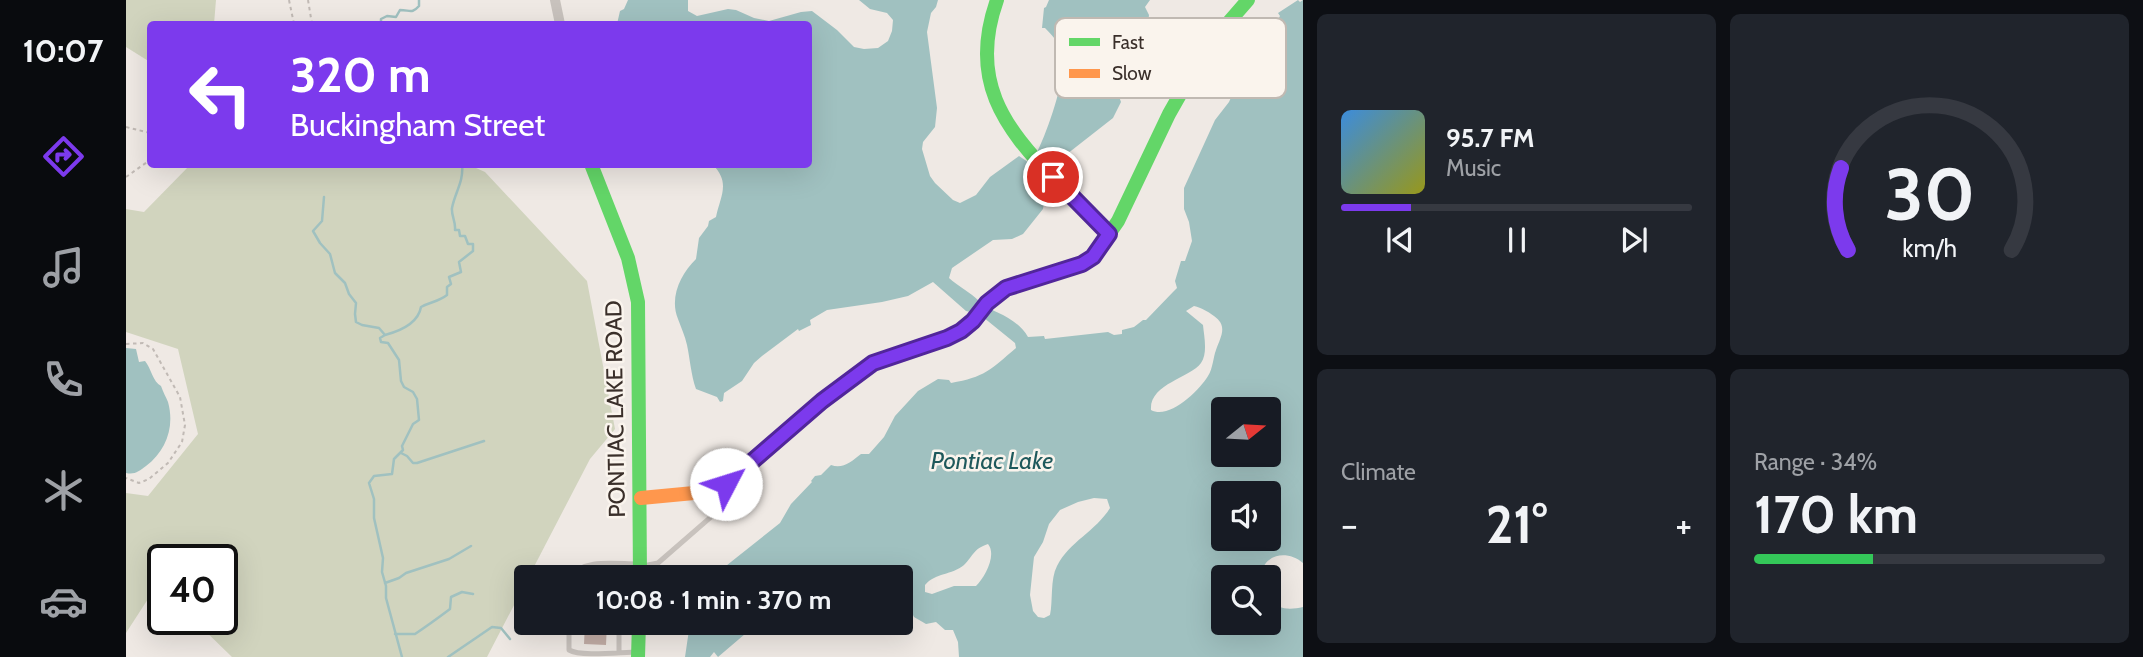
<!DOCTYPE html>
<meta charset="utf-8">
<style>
:root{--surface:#171b24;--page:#20242c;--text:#f1f3f6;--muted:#9ea1a6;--line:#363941;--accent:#7c3aed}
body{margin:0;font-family:Cabin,sans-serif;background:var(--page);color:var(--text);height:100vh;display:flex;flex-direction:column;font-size:26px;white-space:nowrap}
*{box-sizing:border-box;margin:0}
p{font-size:23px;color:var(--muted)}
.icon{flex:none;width:38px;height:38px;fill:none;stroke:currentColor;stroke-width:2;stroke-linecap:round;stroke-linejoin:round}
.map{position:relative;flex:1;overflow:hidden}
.panel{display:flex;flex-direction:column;gap:14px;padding:14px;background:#0d0f14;width:840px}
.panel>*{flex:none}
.hud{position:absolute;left:21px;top:21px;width:665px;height:147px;border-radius:7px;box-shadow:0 7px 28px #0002;background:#7c3aed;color:#fff;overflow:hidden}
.needle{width:46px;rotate:72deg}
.controls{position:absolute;left:1085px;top:397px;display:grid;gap:14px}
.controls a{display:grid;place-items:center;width:70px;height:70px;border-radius:7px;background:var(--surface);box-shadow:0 7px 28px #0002;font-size:35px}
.speed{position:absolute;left:21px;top:544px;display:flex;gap:14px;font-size:35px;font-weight:700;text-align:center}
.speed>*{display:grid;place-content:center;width:91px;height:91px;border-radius:50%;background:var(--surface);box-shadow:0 7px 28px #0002;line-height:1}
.speed .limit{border:4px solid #111;border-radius:10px;background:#fff;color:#111}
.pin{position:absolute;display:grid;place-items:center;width:60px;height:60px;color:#fff;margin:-30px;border:4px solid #fff;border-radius:50%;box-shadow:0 2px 7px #0007}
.me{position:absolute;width:77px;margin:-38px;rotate:50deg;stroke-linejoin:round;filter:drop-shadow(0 0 5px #0008)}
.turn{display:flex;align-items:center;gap:24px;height:147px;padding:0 28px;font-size:32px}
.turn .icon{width:91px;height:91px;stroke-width:2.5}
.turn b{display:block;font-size:49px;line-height:60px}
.big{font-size:52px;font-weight:800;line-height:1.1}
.panel .card{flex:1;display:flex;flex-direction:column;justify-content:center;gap:10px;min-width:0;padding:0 24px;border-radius:10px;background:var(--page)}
.panel .dial{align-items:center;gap:0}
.dial svg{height:182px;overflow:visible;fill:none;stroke:var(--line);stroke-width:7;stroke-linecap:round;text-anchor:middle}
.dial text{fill:var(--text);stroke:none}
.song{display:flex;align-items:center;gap:21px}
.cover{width:84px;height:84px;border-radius:10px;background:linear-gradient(135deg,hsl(210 70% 55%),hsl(60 70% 35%))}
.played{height:7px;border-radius:4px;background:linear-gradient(90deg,var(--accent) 20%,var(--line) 20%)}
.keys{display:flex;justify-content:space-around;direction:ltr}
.heat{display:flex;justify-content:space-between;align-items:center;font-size:38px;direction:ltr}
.charge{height:10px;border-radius:5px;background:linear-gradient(90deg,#34c759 34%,var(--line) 0)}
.panel .tiles{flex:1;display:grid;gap:14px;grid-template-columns:repeat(2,1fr)}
.trip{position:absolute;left:388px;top:565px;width:399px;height:70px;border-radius:7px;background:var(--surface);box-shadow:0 7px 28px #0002;font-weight:800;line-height:70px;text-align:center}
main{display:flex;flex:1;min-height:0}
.dock{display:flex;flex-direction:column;width:126px;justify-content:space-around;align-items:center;background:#090b0e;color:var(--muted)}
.dock .icon{width:49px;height:49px}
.dock .selected{color:var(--accent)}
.dock b{font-size:32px;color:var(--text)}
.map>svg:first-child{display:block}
</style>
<main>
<nav class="dock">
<b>10:07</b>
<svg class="icon selected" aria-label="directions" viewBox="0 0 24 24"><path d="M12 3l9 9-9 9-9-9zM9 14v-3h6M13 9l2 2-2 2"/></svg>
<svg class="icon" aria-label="music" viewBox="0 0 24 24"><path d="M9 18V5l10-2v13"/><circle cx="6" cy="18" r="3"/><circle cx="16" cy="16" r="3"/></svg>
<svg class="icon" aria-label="phone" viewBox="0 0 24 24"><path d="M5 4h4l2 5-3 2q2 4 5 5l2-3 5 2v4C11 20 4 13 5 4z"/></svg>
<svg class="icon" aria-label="climate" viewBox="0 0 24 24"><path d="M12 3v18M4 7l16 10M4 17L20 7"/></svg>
<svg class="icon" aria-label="car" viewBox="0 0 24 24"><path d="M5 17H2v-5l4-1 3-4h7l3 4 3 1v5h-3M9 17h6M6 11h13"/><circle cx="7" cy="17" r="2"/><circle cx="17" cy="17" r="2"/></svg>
</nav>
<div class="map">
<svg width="1177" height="657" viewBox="0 0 1177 657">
<rect width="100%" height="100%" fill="#efe9e4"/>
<path fill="#d1d4be" d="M0,0H90L88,24H24V62L0,47Z
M341,164L359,172L461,281L489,429L464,459L361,657H106L68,620H96V560H37V589L31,585L0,633V493L22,496L72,434L52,349L0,332V209L18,212L64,165Z"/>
<path fill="#a0c1c0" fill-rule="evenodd" d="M502,0H562V11L571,16L602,9L610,10L628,18L643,21L675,12L686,11L711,30L728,47L738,49L752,48L762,41L766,31L767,20L761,13L744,9L733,0H812L810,7L805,13L801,32L811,108L809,127L797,142L796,149L804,176L809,183L827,200L834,203L850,195L864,177L893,156L902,162L912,154V150C922,130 938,82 938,60C937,47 928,37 919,28H916L918,8L920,7L923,0H1024L1019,7L1023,15L1022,24L981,55L985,61L981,63L995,102L987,118L941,154L915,158L907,167L920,189L917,209L897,234L886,239L867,240L826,268L823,278C832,286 844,292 853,301L851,304C869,311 892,319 902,337L918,336L919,339L982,332L988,335L996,334V330L1008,327L1017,320H1020L1047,292L1051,288L1049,281L1055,261H1059L1066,241L1063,222L1058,209V188L1089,120L1103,102L1115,75L1129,58L1154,16L1152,13L1172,0L1174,2L1177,0V563C1161,549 1136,554 1135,577L1097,578V623H1143V598C1150,610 1164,610 1177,607V657H833L832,642L827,630H819L810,622L800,624L788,617L775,591V578L586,577L654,523L665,504L686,482L685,481L689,476L695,475L705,465C717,469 725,462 735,454H743L758,437L769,416L792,391L812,379L823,380L825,383C859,377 864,370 890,348L889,343L847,309L844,312L840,311L807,282L782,296L756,302L701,310L684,320L685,325L673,331L672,329L636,356L628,363L616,381L598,393L597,401L594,402L591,397L570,389C565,375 564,359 561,345C559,336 555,327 552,319C543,297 555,274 570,259L573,238L582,226L583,221L590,217C594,197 605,183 587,165L682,164V24H491L494,11L498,9ZM1068,306C1076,308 1081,311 1088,316C1102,326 1095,336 1090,350C1087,358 1087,368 1082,376C1073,391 1043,420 1025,410C1023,384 1064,378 1075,363C1082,353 1078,336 1077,325L1060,311ZM1097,410H1143V455H1097ZM1097,494H1143V539H1097ZM968,498L981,499L984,508C970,531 943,542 931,566C924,579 927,601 924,615L918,618L912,617L907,611L904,595L907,566L908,557L917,542L923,524L934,510L952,502ZM862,544C871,555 859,577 850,586H828L806,594L799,592V585C809,573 826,575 838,565C848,555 847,549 862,544Z
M0,348L10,349L13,362L19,361C25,368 27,382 35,386C37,392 40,397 42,402C49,427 40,451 20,466C13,471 9,475 0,473Z
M564,623H643L626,625L619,634L592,657L588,652L584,657H559Z"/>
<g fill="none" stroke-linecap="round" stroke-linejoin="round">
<path stroke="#a0c1c0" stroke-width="2.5" d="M255,24V19L261,16L270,17L274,10C284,10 286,14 293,6V0
M198,197L196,221L187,231L194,243L204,254L209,273L219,283L223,294L230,303L229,314L230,322L236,325L253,328L259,335
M259,335L254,338L255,342L262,343L273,360L275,381L278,387L287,392L291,399L293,420L287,424L276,446L277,450L268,459L266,474L248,476L243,483L248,499V518L257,558L256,572L260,586V598L276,657
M259,335C274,331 292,324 295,307C304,302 312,302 321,295V287L325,284L323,277L335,272L333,262L347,251V244H342L339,236H334L333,230H329C330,222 325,215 326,208C329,192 338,182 336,164
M275,453L281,456L287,463H291L358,441
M259,583L273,578L280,573L323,559L345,546
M269,634H289C301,626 312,618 324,609L325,597L336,592L347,594
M322,657L366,627L375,628L384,639"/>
</g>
<path fill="#c2ada6" d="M482,568V578H460V572Z
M459,623H481L480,645L458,644Z"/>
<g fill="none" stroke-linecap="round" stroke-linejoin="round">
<path stroke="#c1bab5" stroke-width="2" stroke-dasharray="3.5 3.5" stroke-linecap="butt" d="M163,0L168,24
M182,0L186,24
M0,127L24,133
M0,177L24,160
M0,344L17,343L27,349L54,397L59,425L56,442L42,463L23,479L13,483L0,478"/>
<path stroke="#c8c2bd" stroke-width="5" d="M517,566L532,563L601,503L594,488
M444,578C456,558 490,564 511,564
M493,578V564
M443,623V650C455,657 495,652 512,652
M493,652V623"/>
<path stroke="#c8c2bd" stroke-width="10" d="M429,0L434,24"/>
<path stroke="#63d668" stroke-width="14" d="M871,0C843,79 876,126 930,181C947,199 965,217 983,234
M465,164L502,258L512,302L514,578
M826,336L847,321L861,303L880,288L956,264L967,257L992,221L1043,114L1081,47L1122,0
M512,657L513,623"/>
<path stroke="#ff974d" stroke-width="14" d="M515,498L568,493L600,484L696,401L747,363L826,336"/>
</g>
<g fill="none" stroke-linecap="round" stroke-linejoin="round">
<defs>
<path id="route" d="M600,484L696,401L747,363L821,338L835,331L847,321L861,303L880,288L956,264L967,257L983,234L927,177"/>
</defs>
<use href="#route" stroke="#51269a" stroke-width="18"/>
<use href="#route" stroke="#7c3aed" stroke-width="12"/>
</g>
<g text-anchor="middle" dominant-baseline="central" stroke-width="5" stroke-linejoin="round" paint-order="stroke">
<g font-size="23" fill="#3a2f2a" stroke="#faf4ed">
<text transform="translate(489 409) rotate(-91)">PONTIAC LAKE ROAD</text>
</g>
<g font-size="24" font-style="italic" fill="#1f595c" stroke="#faf4ed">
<text x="866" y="460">Pontiac Lake</text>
</g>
</g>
<rect x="929" y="18" width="231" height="80" rx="10" fill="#faf4ed" stroke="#c0b9b2" stroke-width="2"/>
<rect x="943" y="38" width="31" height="8" fill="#63d668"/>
<rect x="943" y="69" width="31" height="9" fill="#ff974d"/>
<g font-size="19" fill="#3a2f2a">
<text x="986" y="49">Fast</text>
<text x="986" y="80">Slow</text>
</g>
</svg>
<div class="controls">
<a><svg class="needle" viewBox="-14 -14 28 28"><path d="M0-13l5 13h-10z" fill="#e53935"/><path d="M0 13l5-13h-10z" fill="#9ea1a6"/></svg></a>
<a><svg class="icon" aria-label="sound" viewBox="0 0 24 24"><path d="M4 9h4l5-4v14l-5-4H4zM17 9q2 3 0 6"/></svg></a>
<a><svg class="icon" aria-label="search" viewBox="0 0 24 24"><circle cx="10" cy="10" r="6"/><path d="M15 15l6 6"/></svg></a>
</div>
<div class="speed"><div class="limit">40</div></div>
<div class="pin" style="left:927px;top:177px;background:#d93025"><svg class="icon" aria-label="arrive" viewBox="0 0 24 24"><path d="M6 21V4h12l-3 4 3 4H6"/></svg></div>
<svg class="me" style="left:600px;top:484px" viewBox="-20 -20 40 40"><circle r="19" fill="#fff"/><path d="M0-13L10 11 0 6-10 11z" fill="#7c3aed"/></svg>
<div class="trip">10:08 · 1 min · 370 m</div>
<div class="hud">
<div class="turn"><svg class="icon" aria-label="left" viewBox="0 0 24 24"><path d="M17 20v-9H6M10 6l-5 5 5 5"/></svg><div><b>320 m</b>Buckingham Street</div></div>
</div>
</div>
<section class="panel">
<div class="tiles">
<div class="card">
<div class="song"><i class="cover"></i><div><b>95.7 FM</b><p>Music</p></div></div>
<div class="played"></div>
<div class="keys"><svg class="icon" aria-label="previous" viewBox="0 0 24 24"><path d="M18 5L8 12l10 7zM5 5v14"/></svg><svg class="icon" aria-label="pause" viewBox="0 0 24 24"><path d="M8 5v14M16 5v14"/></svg><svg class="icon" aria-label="next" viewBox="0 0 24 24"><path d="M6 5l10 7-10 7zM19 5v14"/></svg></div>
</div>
<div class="card dial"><svg viewBox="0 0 100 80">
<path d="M14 69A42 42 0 1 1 86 69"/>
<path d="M14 69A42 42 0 0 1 11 33" stroke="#7c3aed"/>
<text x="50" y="56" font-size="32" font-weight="700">30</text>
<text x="50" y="72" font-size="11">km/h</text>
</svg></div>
<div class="card"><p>Climate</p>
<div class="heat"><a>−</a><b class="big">21°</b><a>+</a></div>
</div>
<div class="card"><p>Range · 34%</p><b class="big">170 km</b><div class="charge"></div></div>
</div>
</section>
</main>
